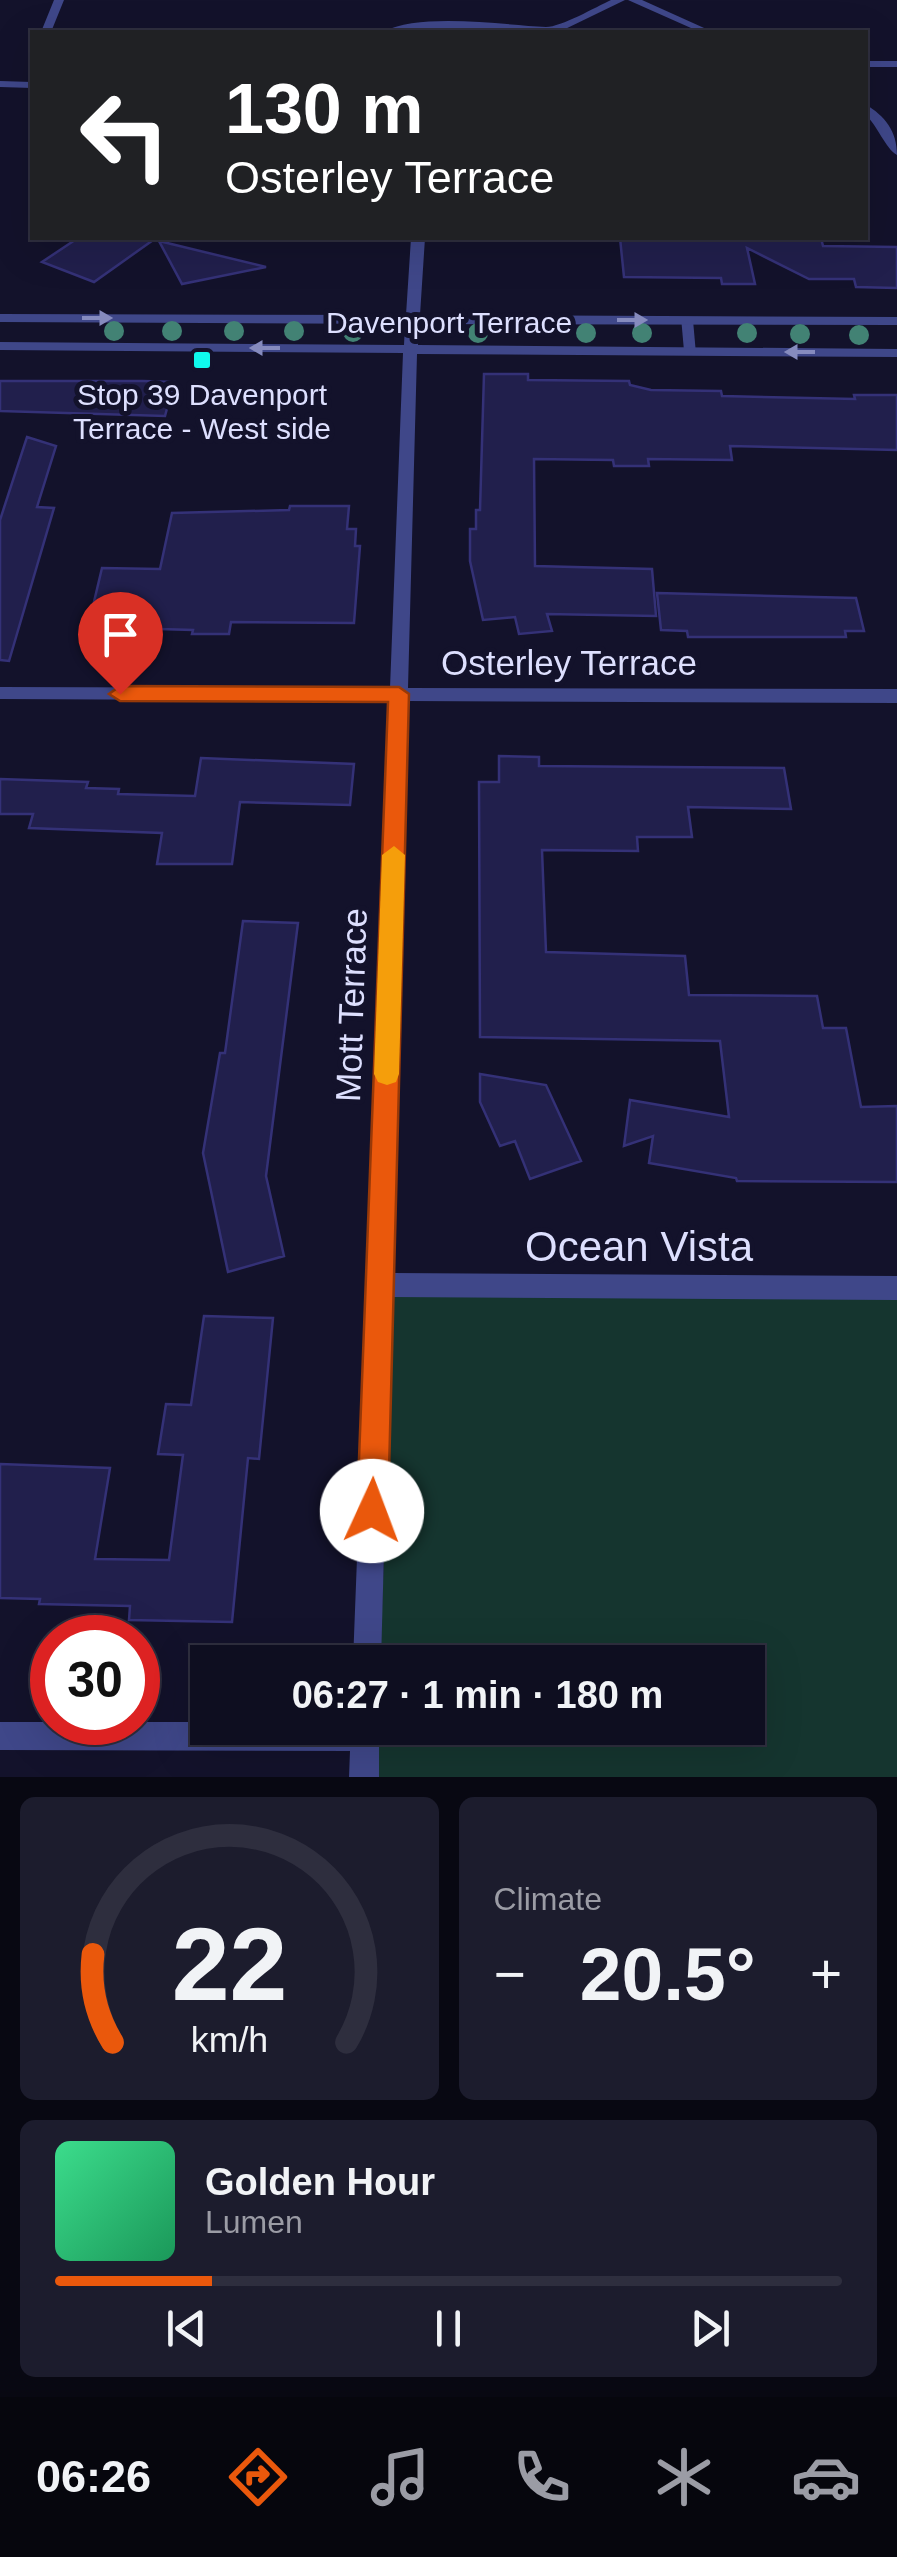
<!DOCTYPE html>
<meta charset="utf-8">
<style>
:root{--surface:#0e0e20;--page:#1c1c2d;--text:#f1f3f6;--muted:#9b9ca5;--line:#2e2e3e;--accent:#ea580c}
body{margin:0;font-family:Arial,sans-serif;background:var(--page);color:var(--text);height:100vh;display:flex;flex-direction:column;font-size:38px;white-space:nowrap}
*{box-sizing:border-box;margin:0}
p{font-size:32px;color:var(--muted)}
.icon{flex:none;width:55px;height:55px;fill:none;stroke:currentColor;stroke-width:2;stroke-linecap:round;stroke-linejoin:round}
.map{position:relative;height:1777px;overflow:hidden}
.side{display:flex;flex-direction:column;gap:20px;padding:20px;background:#080812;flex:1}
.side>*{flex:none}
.hud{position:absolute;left:30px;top:30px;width:838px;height:210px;border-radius:0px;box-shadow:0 10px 40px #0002,0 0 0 2px var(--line);background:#202124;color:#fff;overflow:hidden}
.speed{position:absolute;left:30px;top:1615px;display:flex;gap:20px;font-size:50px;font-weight:700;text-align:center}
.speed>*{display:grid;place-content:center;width:130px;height:130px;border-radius:50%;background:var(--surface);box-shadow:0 10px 40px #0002,0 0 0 2px var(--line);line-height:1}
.speed .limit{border:15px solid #d22;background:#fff;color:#111}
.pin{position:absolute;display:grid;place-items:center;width:85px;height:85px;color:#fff;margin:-102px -42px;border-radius:50% 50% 50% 0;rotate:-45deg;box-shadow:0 0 10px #0007}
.pin .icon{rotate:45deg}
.me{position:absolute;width:110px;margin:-55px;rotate:2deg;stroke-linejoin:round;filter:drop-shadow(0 0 8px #0008)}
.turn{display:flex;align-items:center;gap:35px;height:210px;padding:0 30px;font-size:45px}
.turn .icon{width:130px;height:130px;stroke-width:2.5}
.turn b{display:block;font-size:70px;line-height:85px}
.big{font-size:75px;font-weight:600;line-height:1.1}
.side .tile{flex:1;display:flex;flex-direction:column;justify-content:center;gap:15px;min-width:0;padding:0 35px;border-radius:15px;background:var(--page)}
.side .dial{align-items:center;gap:0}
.dial svg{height:260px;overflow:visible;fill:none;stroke:var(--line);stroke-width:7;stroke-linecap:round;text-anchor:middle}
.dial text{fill:var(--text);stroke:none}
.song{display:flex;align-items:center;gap:30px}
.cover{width:120px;height:120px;border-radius:15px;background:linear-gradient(135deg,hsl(150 70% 55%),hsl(150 70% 35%))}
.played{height:10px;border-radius:5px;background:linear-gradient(90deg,var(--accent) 20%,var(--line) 20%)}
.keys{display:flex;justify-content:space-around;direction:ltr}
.heat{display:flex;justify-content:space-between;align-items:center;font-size:55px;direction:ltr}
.side .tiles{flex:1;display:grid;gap:20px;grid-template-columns:1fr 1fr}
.tile:last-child{grid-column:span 2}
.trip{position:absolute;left:190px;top:1645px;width:575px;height:100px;border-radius:0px;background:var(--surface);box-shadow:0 10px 40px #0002,0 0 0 2px var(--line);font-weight:600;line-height:100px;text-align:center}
.dock{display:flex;height:160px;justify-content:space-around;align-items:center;background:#06060d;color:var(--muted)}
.dock .icon{width:70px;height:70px}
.dock .selected{color:var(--accent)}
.dock b{font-size:45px;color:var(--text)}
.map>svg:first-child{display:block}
</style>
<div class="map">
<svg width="897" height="1777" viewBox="0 0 897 1777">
<rect width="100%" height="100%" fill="#13122b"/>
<path fill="#15352f" d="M394,1294L897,1299V1777H376L378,1728H748V1662H380Z"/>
<path fill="#211f4c" stroke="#343177" stroke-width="2.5" d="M78,238H156L94,282L42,262Z
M620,238H821L823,246L897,247V288L856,287L854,279H809L747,248L755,284H722L721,278L624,277Z
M159,241L266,267L182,284Z
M484,374H528V380L629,381L630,385L651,390L721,391L722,396L855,399L854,395H897V450L730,446L732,460L648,459L649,466H614L613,460L534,459L535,566L652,569L656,616L547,614L552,631L519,634L515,617L483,620L470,561V529H476V510H480Z
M0,381H143L174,382L165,416L0,411Z
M27,437L56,446L37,507L54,508L9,661L0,660V520Z
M290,506H349L347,529H356L355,546H360L354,623L231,622L229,634H192L193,630L88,627L102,568L160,569L172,513L289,510Z
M657,593L856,598L864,631H845L846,637H688L687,631L661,630Z
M499,756L539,757V766L784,768L791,809L688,807L692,837H637L638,851L542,850L546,952L685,956L689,995L817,996L823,1028H846L861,1107L897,1106V1182L737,1181L736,1178L649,1163L653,1136L624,1146L630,1100L729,1117L720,1041L480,1037L479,782H499Z
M201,758L354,764L350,805L240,802L232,864H157L162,833L29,828L33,814H0V779L88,782L86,788L119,789L118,794L195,796Z
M243,921L298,923L266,1176L284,1256L228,1272L203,1153L220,1053H225Z
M480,1074L546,1085L581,1161L530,1179L515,1141L500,1146L480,1102Z
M204,1316L273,1318L259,1459L248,1458L232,1622L129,1620L130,1606L39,1604L40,1599L0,1598V1464L110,1468L95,1559L169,1560L183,1455L158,1454L166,1404L191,1405Z"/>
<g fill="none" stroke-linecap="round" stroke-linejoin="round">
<path fill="#3f4789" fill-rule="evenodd" d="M681,317L693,320L696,354L684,351Z"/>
<path fill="#3f4789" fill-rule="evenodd" d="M54,0H64L51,32H41Z
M611,0H625L559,32L472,29L383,32C420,12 503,25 546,27C561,27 596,7 611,0Z
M628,0H642L713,32H700Z
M865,61H897V67H865Z
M0,81L32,82V88L0,87Z
M865,104C885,116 897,131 897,155C885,148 878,126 865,114Z
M411,238H425L420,315L897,317V325L419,324L418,345L897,349V357L417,354L408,688L897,689V703L408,701L392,1273L897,1276V1300L391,1297L381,1662H353L390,701L0,699V687L390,688L403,353L0,350V342L404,345L405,324L0,322V314L406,315Z
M0,1722H208V1728H379V1777H349L350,1751L0,1750Z"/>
</g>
<g fill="#428274">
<circle cx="114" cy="331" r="10"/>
<circle cx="172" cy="331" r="10"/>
<circle cx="234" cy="331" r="10"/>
<circle cx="294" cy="331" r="10"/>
<circle cx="353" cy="332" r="10"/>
<circle cx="478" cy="333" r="10"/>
<circle cx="586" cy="333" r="10"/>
<circle cx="642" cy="333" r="10"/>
<circle cx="747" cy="333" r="10"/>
<circle cx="800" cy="334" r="10"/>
<circle cx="859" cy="335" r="10"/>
</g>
<defs><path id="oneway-solid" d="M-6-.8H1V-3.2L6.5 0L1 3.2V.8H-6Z" transform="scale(2.5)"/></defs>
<g fill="#868bbe">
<use href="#oneway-solid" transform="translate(97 318)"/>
<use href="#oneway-solid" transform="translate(632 320)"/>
<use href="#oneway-solid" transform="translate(265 348) rotate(-180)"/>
<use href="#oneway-solid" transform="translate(800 352) rotate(-180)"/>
</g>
<path fill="#ea580c" stroke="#983908" stroke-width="2.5" d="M120,686L399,687L409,694L388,1511L383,1522L372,1526L362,1522L357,1511L388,702L120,701L109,694Z"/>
<path fill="#f59e0b" d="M394,846L405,855L399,1074L396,1082L387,1085L378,1082L374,1074L382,855Z"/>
<rect fill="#0ff9ed" stroke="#13122b" stroke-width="4" x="192" y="350" width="20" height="20" rx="5"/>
<g text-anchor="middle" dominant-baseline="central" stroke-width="10" stroke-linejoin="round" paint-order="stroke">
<g font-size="30" fill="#dddffe" stroke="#13122b">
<text x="449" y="322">Davenport Terrace</text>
</g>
<g font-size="30" fill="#dddffe" stroke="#13122b">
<text x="202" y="394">Stop 39 Davenport<tspan x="202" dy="34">Terrace - West side</tspan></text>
</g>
<g font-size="35" fill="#dddffe" stroke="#13122b">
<text x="569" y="662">Osterley Terrace</text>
<text transform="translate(351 1005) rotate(-88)">Mott Terrace</text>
</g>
<g font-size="42" fill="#dddffe" stroke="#13122b">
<text x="639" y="1246">Ocean Vista</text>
</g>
</g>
</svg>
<div class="speed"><div class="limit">30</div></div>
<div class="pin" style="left:120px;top:694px;background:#d93025"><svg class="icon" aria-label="arrive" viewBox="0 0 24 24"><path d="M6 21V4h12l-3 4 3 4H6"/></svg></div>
<svg class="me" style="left:372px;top:1511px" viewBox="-20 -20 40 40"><circle r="19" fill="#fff"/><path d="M0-13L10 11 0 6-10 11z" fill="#ea580c"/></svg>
<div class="trip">06:27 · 1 min · 180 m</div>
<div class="hud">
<div class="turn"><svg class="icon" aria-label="left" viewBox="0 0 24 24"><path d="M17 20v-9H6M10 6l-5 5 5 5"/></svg><div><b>130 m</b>Osterley Terrace</div></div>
</div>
</div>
<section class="side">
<div class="tiles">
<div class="tile dial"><svg viewBox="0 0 100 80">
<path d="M14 69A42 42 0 1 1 86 69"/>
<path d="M14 69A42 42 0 0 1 8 42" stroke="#ea580c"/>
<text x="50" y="56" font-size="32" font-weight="700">22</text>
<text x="50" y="72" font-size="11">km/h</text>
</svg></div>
<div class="tile"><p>Climate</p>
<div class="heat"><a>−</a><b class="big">20.5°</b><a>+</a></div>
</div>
<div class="tile">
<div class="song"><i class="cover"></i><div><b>Golden Hour</b><p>Lumen</p></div></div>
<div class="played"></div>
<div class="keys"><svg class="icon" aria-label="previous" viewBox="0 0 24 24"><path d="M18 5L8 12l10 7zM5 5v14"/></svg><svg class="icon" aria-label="pause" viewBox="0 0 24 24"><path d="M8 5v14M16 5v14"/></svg><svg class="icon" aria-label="next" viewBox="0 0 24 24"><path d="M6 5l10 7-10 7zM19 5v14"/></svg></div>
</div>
</div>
</section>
<nav class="dock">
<b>06:26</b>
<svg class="icon selected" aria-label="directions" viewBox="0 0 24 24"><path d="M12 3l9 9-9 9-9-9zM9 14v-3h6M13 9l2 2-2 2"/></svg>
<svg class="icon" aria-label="music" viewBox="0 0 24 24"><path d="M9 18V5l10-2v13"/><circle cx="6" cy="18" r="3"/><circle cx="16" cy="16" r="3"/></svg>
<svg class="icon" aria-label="phone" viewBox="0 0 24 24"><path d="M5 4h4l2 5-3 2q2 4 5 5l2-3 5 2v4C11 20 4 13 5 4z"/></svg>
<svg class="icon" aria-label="climate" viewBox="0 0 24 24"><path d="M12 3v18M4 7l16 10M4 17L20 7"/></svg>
<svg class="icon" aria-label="car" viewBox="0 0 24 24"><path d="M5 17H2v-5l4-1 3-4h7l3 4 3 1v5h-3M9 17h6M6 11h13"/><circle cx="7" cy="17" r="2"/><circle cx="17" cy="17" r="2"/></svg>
</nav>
